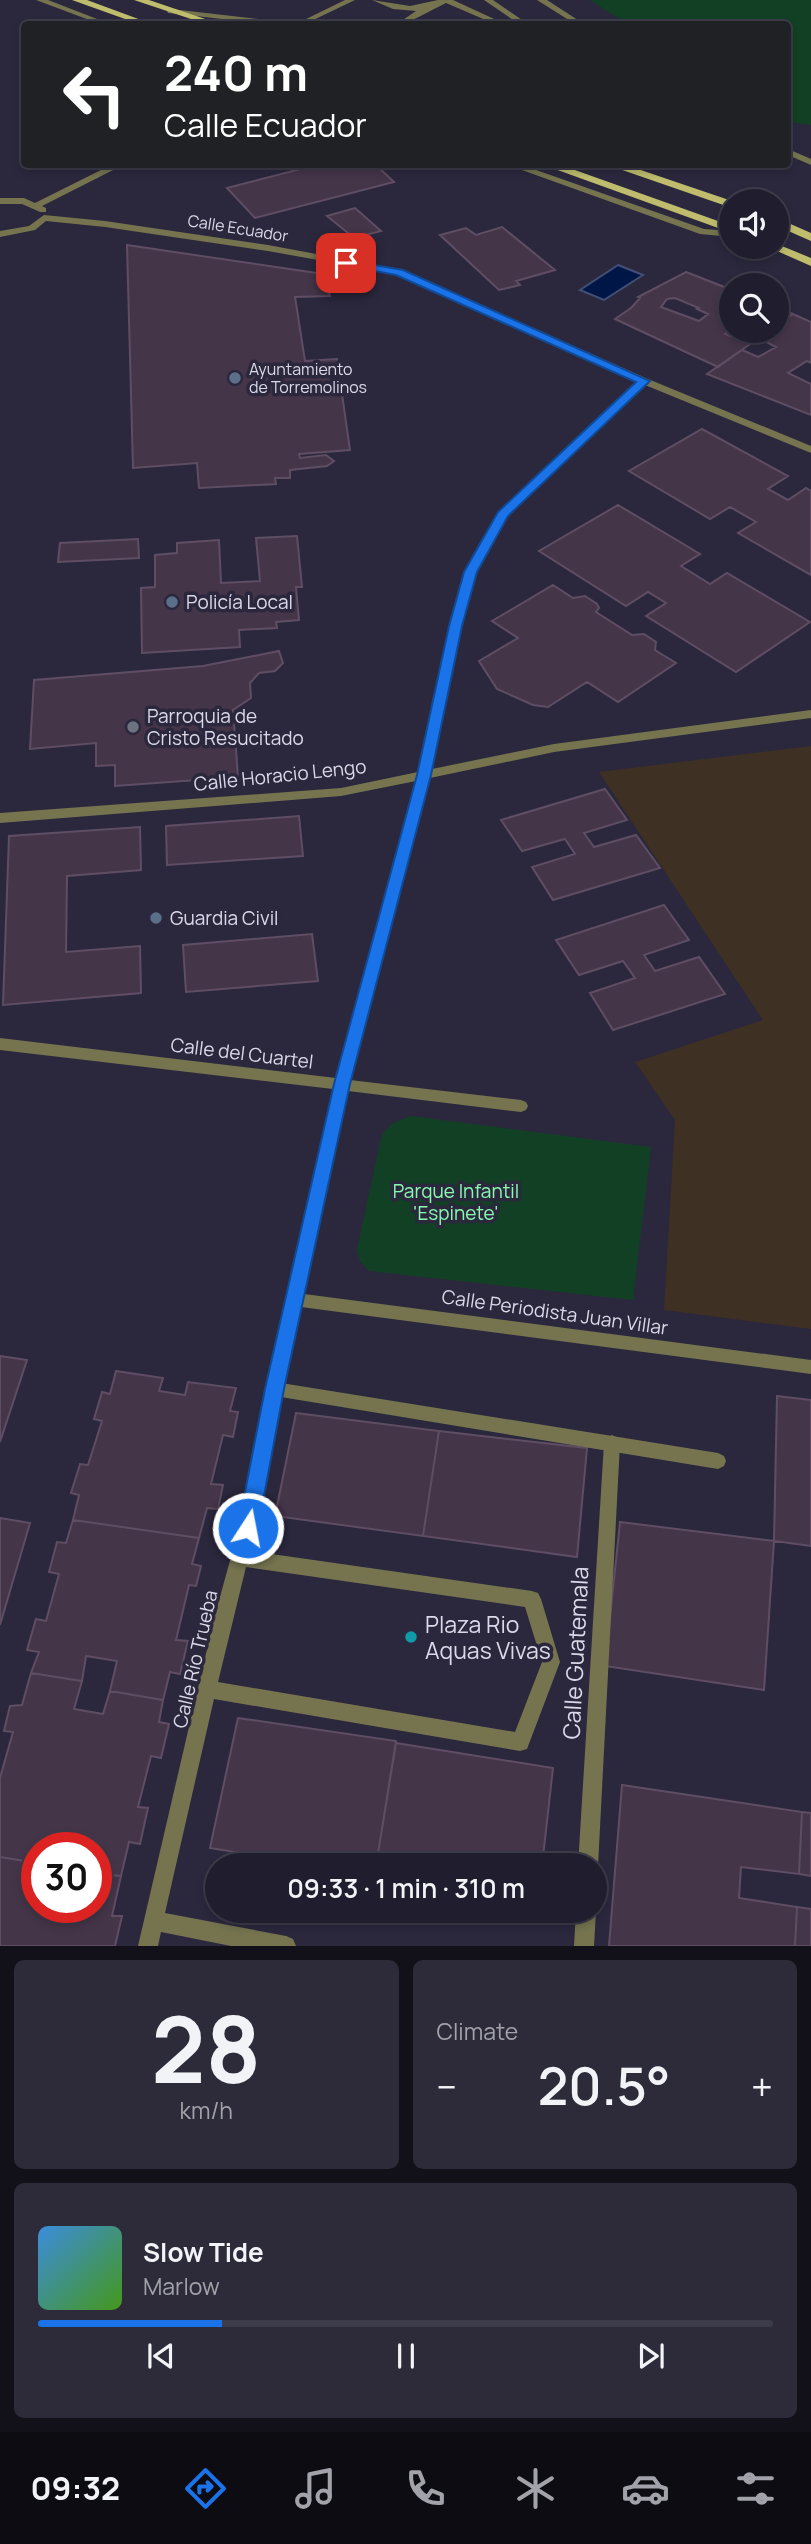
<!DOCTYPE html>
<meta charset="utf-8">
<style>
:root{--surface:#201e2e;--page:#2d2b3a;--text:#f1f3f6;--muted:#a2a2aa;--line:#3d3c4a;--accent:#1a73e8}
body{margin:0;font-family:Manrope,sans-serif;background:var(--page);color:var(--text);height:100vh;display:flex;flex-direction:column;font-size:26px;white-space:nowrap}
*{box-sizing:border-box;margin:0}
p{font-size:23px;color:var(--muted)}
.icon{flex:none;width:38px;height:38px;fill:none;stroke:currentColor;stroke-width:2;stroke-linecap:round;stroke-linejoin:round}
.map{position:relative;height:1946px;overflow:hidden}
.sheet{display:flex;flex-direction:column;gap:14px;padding:14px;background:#121019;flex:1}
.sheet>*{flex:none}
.hud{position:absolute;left:21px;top:21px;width:770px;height:147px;border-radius:7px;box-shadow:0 4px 10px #0003,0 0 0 2px var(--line);background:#202124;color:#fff;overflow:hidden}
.controls{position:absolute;left:719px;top:189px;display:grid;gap:14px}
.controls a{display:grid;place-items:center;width:70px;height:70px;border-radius:50%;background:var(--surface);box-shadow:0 4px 10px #0003,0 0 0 2px var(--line);font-size:35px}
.speed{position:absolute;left:21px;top:1832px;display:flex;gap:14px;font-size:35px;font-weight:700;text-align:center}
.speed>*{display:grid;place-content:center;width:91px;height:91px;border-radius:50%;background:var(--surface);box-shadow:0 4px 10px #0003,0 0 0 2px var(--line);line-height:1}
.speed .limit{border:10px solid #d22;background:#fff;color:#111}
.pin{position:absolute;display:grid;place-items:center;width:60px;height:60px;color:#fff;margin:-30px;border-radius:14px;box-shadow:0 4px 10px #0006}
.me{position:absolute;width:77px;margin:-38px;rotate:11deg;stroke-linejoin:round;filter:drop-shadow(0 0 5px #0008)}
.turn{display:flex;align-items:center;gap:24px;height:147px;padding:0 28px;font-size:32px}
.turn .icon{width:91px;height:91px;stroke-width:2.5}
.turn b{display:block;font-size:49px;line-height:60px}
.big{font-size:52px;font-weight:600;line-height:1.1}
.sheet .widget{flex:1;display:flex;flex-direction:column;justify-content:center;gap:10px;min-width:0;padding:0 24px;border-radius:10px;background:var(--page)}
.sheet .dial{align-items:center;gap:0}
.dial b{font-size:91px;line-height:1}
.song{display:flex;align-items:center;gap:21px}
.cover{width:84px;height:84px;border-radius:10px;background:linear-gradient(135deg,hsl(210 70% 55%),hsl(100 70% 35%))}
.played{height:7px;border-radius:4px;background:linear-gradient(90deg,var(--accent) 25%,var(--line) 25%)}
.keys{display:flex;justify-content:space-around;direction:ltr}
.heat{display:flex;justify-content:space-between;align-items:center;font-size:38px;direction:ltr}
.sheet .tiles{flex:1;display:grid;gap:14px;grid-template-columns:1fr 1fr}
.widget:last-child{grid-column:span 2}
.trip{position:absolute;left:205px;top:1853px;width:402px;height:70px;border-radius:35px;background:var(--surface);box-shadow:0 4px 10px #0003,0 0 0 2px var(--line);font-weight:600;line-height:70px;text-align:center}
.tabs{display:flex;height:112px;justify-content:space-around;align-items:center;background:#0d0c12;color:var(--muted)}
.tabs .icon{width:49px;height:49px}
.tabs .on{color:var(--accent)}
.tabs b{font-size:32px;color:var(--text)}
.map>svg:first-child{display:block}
</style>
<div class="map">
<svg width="811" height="1946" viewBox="0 0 811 1946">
<rect width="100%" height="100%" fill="#2b283e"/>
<path fill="#3e3023" d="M811,746V1329L664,1310L675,1120L635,1062L763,1020L599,772Z"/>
<path fill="#124024" d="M590,0H811V125L788,122V24H627Z
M411,1116L651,1147L633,1300L369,1271L360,1261L357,1249L382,1134L393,1123Z"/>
<path fill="#001646" stroke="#425077" stroke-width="2" d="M618,265L643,275L604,300L580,290Z"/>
<path fill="#453549" stroke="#5f4e63" stroke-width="2" fill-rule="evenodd" d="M320,164H375L394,182L255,218L227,188Z
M355,208L381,231L354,238L327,216Z
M502,227L555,270L516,281L520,285L499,290L440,235L466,228L476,235Z
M127,245L323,274L330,296L295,297L305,361L337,359L350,450L299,454L300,458L326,455L334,461L327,466L290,470V478H275L276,484L199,488L197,463L133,468Z
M686,272L732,290V329L725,334L750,344L718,367L615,319L631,308L640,298L638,297ZM675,298L699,308L697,309L708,314L699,321L661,307L667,299Z
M777,308L793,314L777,325Z
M793,314L811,322V363L807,361L788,373L811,384V415L707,374L742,350L758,357L776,347L759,338L769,331H777V325Z
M702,429L788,476L768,489L788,500L806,488L811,491V575L738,533L756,522L730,507L710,519L629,471Z
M618,505L700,554L681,566L710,584L727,573L810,622L736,672L646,616L666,603L648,592L626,606L539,551Z
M297,536L302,587H296L299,620L276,622L277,628L239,630L240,647L142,653L141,588L155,587V555L177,553V543L219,540L221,583L260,581L256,538Z
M138,539L139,558L58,562L60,543Z
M553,585L573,598L585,596L597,604L599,608L596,612L632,635L644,634L656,642L655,650L676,663L618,702L587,682L548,707L533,705L497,689L479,661L518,638L492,621Z
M279,651L283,663L275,671L259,673L250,683L251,698L233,710L238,777L115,786V765L96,766V743L30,749L34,680L203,666Z
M605,789L627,820L584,833L594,847L636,835L660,868L553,900L532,867L575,854L565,839L522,851L501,820Z
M299,816L303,856L167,865L166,826Z
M140,827L141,870L67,876L66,952L140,946L141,993L3,1005L9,836Z
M664,905L689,940L644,955L655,971L699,957L725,994L613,1030L590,993L635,978L623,961L579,975L556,940Z
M312,934L318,981L186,992L183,945Z
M0,1356L27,1360L0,1442Z
M116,1371L163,1378L159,1391L185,1395L188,1382L236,1388L230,1411L238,1412L233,1437L223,1435L211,1484L223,1485L218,1509L207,1508L199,1538L73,1520L79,1495L71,1493L80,1464L88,1465L102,1421L94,1419L102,1392L110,1394Z
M777,1396L811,1400V1546L774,1541Z
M296,1413L439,1431L423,1536L275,1516Z
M439,1431L587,1448L577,1557L423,1536Z
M0,1518L30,1523L0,1625Z
M73,1520L199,1538L192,1564L201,1566L196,1586L189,1585L176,1640L188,1641L180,1674L170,1672L163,1700L110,1691L117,1661L86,1656L82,1681L31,1673L39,1652L27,1650L36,1619L46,1621L59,1574L49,1572L57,1542L66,1543Z
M620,1522L774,1541L764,1690L605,1666Z
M31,1673L82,1681L74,1709L103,1714L110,1691L163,1700L159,1722L169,1724L161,1758L151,1756L138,1807L148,1808L140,1844L129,1842L121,1876L96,1873V1848H37V1863L0,1857V1778L13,1732L4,1731L10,1706L22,1705Z
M238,1718L396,1741L376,1866H320L210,1848Z
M396,1743L553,1768L542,1866H376Z
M622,1785L802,1812L799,1874L741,1867L739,1898L797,1907L795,1946H609Z
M802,1812L811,1813V1876L799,1874Z
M0,1857L37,1863V1908H96V1873L121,1876L112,1916H122L115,1946H0Z
M797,1907L811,1909V1946H795Z"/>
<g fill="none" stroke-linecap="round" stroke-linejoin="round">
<path fill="#75744f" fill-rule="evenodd" d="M537,0H547L584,24H575Z
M275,1382L718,1453L724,1456L726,1461L724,1466L718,1469L275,1396L269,1394L267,1389L269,1384Z"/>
<path fill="#75744f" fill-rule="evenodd" d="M612,1435L618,1438L620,1443L598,1866L595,1873V1866H578L604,1443L606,1438Z
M595,1909L596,1911L594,1946H574L576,1911H595Z"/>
<path fill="#75744f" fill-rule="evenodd" d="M36,0H48L110,24H100Z
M345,0H355L305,24L298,23Z
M372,0L410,6L438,0H453L505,24H495L446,3C433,9 409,24 397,24L416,11L393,9Z
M484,0H493L528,24H519Z
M171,9L284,22L288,24H267L168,13L167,11Z
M788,149L811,159V165L788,155Z
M113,164H125L42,206L46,208V212H40L22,204H0V198H24L35,203Z
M505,164H519L704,229L732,231V237L700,234Z
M44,215L105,221L268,245L402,270L648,379L811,446V453L645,385L507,517L477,572L461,627L432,769L554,744L811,710V718L554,752L430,778L350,1080L521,1100L526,1102L528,1106L526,1110L521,1112L348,1091L304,1294L811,1360V1374L301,1307L250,1551L532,1591L538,1593L541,1599L560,1662L527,1749L520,1751L214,1699L165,1913L286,1936L293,1939L296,1946H231L161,1932L158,1946H138L215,1615L239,1528L286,1299L333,1089L0,1050V1038L336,1078L416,781L341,796L0,823V813L341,788L418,772L449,627L465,572L496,515L637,382L396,274L268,251L105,227L46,221L35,230L0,237V231L29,226ZM246,1567L525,1607L542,1662L515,1732L218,1682Z"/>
<path fill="#bfbd6d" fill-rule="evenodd" d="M72,0H87L152,24H139Z
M134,0H149L220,24H206Z
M541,164H558L732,226V233Z
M605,164H623L732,201V208Z
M777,218L811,233V241L777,226Z
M777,244L811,258V266L768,247H777Z"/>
</g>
<path fill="#1a73e8" stroke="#114b97" stroke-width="2" d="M346,260L403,270L650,381L508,516L477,572L462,626L431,775L350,1084L284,1389L258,1528L255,1534L248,1537L241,1534L238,1528L265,1389L334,1084L417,775L449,626L464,572L498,512L636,382L396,275L342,265V261Z"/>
<g fill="#5c6f8a" stroke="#2b283e" stroke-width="2.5">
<circle cx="235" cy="378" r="7"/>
<circle cx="172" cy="602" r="7"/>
<circle cx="156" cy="918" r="7"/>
</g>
<circle fill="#6b7280" stroke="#2b283e" stroke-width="2.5" cx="133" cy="727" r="7"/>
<circle fill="#0f9aa8" stroke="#2b283e" stroke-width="2.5" cx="411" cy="1637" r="7"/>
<g text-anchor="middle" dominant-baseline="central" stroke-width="7" stroke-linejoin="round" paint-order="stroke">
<g font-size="16" fill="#dbd9e8" stroke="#2b283e">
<text transform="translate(238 228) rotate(9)">Calle Ecuador</text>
</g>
<g font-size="16" fill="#dbd9e8" stroke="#2b283e" text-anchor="start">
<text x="249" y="369">Ayuntamiento<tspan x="249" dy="18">de Torremolinos</tspan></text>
</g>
<g font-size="19" fill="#dbd9e8" stroke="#2b283e" text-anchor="start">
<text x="186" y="602">Policía Local</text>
<text x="147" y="716">Parroquia de<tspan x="147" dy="22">Cristo Resucitado</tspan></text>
<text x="170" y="918">Guardia Civil</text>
</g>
<g font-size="19" fill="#dbd9e8" stroke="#2b283e">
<text transform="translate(280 775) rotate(-6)">Calle Horacio Lengo</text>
<text transform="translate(242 1053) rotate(7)">Calle del Cuartel</text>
<text transform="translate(555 1312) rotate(8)">Calle Periodista Juan Villar</text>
<text transform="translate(195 1659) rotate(-77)">Calle Río Trueba</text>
</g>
<g font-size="19" fill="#87faad" stroke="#2b283e">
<text x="456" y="1191">Parque Infantil<tspan x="456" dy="22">'Espinete'</tspan></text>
</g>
<g font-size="23" fill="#dbd9e8" stroke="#2b283e" text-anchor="start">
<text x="425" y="1624">Plaza Rio<tspan x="425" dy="26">Aquas Vivas</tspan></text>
</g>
<g font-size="23" fill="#dbd9e8" stroke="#2b283e">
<text transform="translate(575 1653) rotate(-87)">Calle Guatemala</text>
</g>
</g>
</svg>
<div class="controls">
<a><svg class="icon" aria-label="sound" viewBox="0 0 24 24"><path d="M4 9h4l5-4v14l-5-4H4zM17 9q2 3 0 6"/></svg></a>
<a><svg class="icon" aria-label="search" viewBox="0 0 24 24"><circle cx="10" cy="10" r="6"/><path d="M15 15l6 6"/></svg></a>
</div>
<div class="speed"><div class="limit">30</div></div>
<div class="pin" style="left:346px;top:263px;background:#d93025"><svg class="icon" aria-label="arrive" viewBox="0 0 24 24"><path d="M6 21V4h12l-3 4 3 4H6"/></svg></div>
<svg class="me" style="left:248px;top:1528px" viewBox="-20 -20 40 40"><circle r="17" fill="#1a73e8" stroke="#fff" stroke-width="3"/><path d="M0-11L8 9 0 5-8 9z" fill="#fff"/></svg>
<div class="trip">09:33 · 1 min · 310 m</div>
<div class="hud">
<div class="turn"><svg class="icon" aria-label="left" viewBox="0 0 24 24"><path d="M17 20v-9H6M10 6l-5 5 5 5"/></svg><div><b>240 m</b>Calle Ecuador</div></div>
</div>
</div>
<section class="sheet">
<div class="tiles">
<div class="widget dial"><b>28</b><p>km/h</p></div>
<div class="widget"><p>Climate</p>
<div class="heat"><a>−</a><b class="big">20.5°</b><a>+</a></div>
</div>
<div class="widget">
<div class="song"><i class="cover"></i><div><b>Slow Tide</b><p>Marlow</p></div></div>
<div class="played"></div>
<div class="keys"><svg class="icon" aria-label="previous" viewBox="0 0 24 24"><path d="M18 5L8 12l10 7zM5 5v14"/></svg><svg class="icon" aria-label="pause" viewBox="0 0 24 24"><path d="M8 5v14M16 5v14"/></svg><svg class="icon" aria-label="next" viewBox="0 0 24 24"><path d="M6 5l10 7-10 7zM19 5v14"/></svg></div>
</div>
</div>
</section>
<nav class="tabs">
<b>09:32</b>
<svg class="icon on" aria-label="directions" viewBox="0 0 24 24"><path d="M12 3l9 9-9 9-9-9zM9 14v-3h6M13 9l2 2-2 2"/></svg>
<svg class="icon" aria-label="music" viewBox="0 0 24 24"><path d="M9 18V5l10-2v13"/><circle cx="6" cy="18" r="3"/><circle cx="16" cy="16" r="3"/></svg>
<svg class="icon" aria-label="phone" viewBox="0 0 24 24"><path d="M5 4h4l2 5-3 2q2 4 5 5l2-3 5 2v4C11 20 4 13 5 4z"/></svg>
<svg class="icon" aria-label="climate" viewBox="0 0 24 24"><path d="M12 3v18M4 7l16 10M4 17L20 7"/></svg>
<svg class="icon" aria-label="car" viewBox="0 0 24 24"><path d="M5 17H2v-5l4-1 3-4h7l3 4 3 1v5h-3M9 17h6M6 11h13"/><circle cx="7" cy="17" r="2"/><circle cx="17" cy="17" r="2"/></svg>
<svg class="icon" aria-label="filters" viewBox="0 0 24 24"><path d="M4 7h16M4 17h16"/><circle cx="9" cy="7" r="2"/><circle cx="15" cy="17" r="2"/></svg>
</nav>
